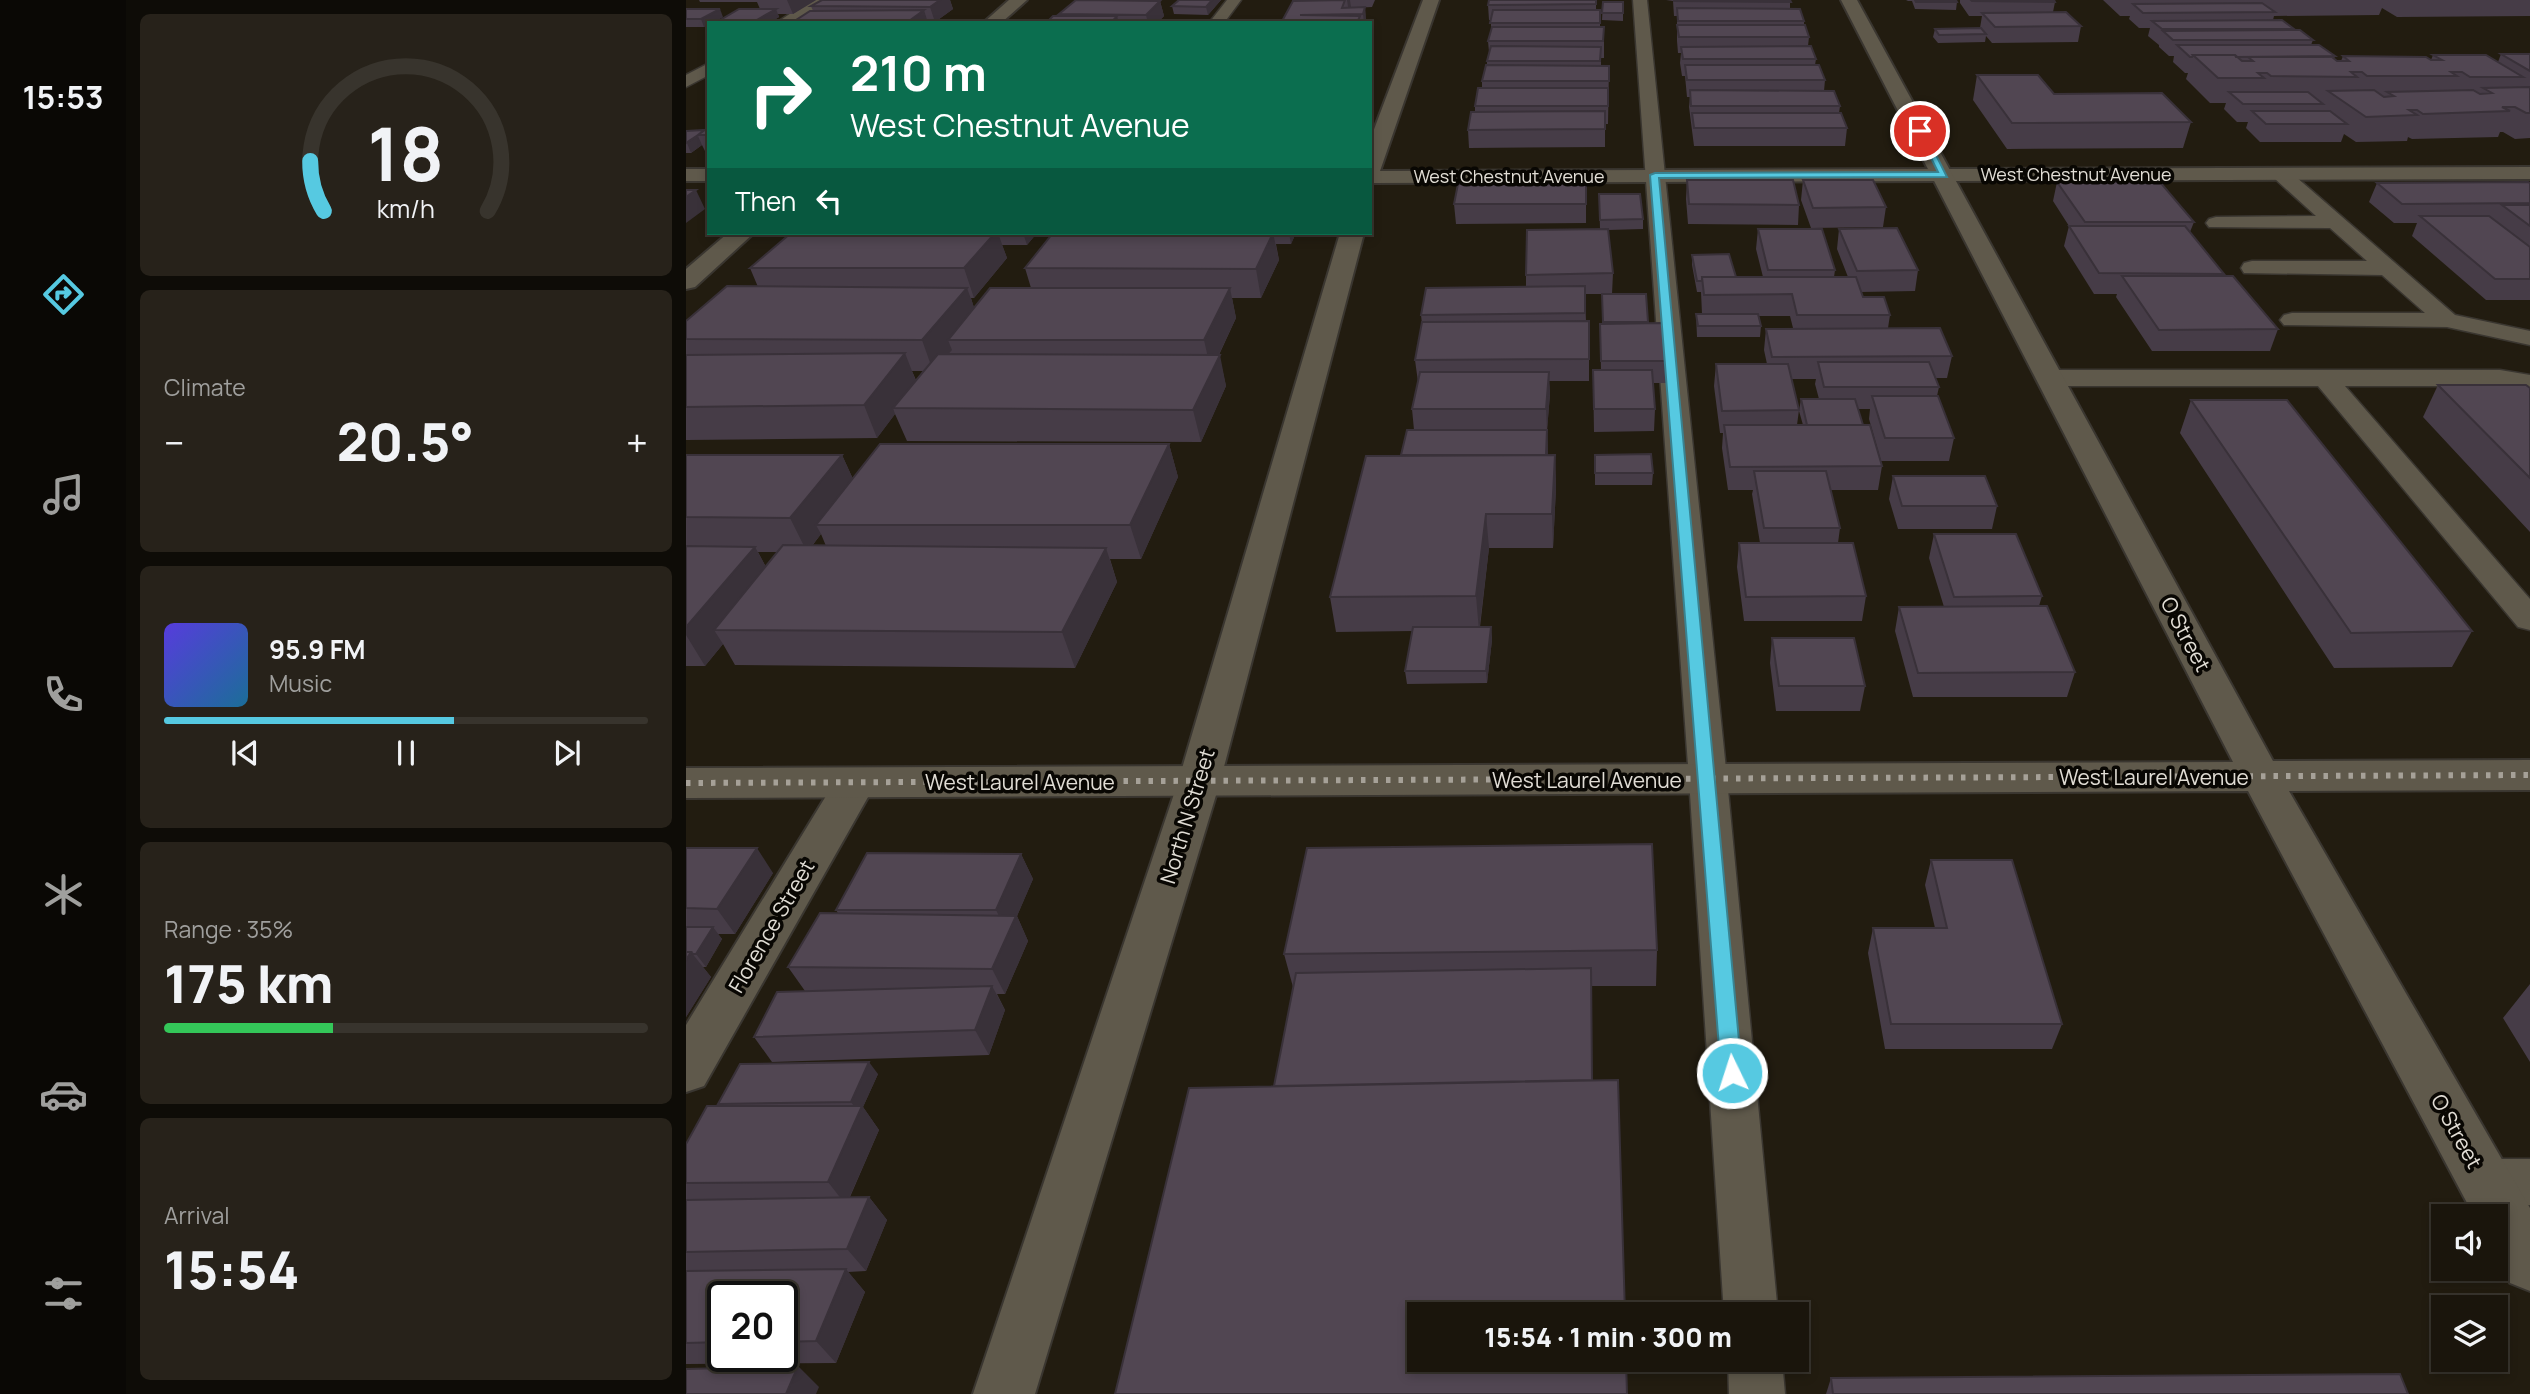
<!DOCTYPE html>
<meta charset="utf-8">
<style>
:root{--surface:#1a150c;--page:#27221a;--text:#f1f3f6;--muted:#9f9f9d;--line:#38342d;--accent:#56c9e1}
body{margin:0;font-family:Manrope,sans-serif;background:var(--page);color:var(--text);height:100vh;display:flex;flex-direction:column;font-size:26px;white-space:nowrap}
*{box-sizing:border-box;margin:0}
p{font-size:23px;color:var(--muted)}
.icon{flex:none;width:38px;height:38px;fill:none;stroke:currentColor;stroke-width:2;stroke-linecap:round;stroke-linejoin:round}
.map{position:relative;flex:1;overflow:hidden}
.details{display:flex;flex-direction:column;gap:14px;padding:14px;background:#0e0c07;width:560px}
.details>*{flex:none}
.guide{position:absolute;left:21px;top:21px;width:665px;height:214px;border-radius:0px;box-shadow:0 4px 10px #0003,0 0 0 2px var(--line);background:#0b6e4f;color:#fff;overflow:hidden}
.tools{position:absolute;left:1745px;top:1204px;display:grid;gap:14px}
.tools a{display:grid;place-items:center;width:77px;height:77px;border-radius:0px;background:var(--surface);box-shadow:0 4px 10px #0003,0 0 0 2px var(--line);font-size:35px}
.speed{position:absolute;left:21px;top:1281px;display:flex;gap:14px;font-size:35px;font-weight:700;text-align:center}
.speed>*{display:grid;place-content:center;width:91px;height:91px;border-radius:50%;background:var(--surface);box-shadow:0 4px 10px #0003,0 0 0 2px var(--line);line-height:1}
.speed .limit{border:4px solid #111;border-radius:10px;background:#fff;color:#111}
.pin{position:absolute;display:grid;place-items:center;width:60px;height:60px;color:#fff;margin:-30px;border:4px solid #fff;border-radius:50%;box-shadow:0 2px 7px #0007}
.me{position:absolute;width:77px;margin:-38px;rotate:356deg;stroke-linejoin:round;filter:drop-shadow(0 0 5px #0008)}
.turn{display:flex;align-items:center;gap:24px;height:147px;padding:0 28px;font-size:32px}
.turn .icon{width:91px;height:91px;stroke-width:2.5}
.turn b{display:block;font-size:49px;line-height:60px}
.then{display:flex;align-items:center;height:66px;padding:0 28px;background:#0003;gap:14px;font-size:26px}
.big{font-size:52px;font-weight:800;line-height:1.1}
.details .tile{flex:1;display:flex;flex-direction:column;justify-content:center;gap:10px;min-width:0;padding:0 24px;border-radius:10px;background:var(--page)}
.details .dial{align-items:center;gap:0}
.dial svg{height:182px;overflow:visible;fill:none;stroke:var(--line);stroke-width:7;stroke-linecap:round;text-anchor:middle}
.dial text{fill:var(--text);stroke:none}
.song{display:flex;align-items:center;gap:21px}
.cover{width:84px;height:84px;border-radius:10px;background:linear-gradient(135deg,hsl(250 70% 55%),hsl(200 70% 35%))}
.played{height:7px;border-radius:4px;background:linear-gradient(90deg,var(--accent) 60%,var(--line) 60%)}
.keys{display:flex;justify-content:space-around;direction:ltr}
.heat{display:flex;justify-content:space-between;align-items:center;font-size:38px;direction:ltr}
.charge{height:10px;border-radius:5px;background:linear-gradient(90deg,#34c759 35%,var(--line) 0)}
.trip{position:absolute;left:721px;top:1302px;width:402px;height:70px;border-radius:0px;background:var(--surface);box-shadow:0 4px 10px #0003,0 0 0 2px var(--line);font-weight:800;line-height:70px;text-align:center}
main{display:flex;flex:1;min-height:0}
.dock{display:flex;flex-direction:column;width:126px;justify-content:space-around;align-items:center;background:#0a0805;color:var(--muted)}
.dock .icon{width:49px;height:49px}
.dock .current{color:var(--accent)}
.dock b{font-size:32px;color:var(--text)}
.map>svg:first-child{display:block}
</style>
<main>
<nav class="dock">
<b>15:53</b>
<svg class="icon current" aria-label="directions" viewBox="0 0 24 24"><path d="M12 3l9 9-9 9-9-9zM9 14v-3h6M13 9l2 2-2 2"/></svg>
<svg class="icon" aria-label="music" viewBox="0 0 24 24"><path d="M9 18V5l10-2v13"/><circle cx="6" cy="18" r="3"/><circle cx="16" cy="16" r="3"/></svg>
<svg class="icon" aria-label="phone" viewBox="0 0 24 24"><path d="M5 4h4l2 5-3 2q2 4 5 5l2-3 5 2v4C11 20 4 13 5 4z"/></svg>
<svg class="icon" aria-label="climate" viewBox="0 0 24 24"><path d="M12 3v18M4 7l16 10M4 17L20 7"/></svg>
<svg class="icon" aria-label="car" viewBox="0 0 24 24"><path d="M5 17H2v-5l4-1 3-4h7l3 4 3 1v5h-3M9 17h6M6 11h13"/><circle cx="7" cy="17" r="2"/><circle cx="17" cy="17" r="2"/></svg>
<svg class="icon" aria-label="filters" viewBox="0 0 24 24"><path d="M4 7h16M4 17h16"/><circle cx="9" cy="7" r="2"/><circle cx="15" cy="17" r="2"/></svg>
</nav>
<section class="details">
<div class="tile dial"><svg viewBox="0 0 100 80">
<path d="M14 69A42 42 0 1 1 86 69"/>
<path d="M14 69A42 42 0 0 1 8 47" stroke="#56c9e1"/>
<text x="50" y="56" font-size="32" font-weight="700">18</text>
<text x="50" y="72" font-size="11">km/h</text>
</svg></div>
<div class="tile"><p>Climate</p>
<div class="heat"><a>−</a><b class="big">20.5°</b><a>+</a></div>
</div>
<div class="tile">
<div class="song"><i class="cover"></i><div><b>95.9 FM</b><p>Music</p></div></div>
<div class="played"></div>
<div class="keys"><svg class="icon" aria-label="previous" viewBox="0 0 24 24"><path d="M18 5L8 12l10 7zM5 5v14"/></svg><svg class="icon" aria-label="pause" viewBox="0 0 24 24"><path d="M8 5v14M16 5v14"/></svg><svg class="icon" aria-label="next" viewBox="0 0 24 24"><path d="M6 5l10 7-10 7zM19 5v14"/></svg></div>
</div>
<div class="tile"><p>Range · 35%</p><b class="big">175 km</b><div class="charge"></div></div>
<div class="tile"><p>Arrival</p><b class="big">15:54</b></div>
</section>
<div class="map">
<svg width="1844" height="1394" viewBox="0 0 1844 1394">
<rect width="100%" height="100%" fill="#221c10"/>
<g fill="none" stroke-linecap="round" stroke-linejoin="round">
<defs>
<path id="service" d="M125,0H142L108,23H90Z
M541,0H555L538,23H523Z
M947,0H961L1041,779L1092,1314H1038L1003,779Z
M23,63V75L0,87V75Z
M1595,168L1602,170L1769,315L1844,331V345L1761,327L1598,325L1594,320L1598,315L1606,313H1739L1696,275L1558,273L1555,268L1558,263L1566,261H1681L1644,228L1523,227L1520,223L1523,219L1530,217L1630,216L1588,178L1585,174Z
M1365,370H1814L1844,375V391L1814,386H1659L1844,599V630L1832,627L1632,386H1365L1356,383L1352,378L1356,373Z
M1799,1159H1844V1205H1799L1782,1199L1774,1182L1782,1165Z
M1042,1360H1096L1099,1394H1043Z"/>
<path id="minor" d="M323,0H341L315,23H297Z
M737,0H753L694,171L1844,167V179L684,183V140Z
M0,169H23V181H0Z
M42,233H68L9,287L0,289V269Z
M654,233H678L534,782L349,1394H287L492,782Z
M169,768L184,773L190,783L18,1086L0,1092V1025L154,773Z"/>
<path id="tertiary" d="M1155,0H1171L1587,761L1844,760V790L1603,791L1844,1208V1291L1824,1283L1810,1256V1216H1788L1562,791L0,798V768L1547,762Z"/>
</defs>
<use href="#service" stroke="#3a3630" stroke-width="3"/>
<use href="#minor" stroke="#3a3630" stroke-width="4"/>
<use href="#tertiary" stroke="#3a3630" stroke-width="4"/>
<use href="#service" fill="#5f594b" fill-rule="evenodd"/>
<use href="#minor" fill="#5f594b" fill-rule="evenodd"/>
<use href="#tertiary" fill="#5f594b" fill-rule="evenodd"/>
<path stroke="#a6a198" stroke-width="6" stroke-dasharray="4.5 8" stroke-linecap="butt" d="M0,783L1844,775"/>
</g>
<path fill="#463c47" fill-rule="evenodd" d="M13,0H130L107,14H92L93,17L83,23H31V22L74,9L71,2H14Z
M264,0L267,9L249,22H107L127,11L125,6Z
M421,0H475L474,1L478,16L471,23H360L374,16L373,14Z
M493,0H535L522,15L488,14L486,6Z
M606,0H689L686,7L665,8L679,7L680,23H595L607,2Z
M910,0V10H914V27H918V58H915V66H923L922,124H919V147L783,148L782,130L789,112V106L796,88V81L801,65V61L803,52L802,41L805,32V20H803L802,5Z
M980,0H1104V9L1118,21V25L1123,37L1122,46L1130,59L1129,65L1139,80L1138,91L1154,106L1153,113L1161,128L1159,146H1008L1003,107L1004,97H1001L999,76H996L994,63L995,53H992L991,41V16H988L987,1Z
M1220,0H1270L1271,2L1270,10L1229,9L1226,1H1222Z
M1274,0H1368L1369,2L1367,12L1395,26L1392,42L1306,43L1300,36L1299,42L1252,43L1247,37L1249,29L1294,28L1296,16H1283L1274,3Z
M1417,0H1844V16L1711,17L1696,8L1693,15L1588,16L1587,20L1608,29V30L1627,40L1625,45L1649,56L1648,59L1651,61H1655L1657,56L1745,60L1747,55L1812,62L1815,54H1844V138L1829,139L1817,132H1814L1812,137L1726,139L1722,137L1721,141L1670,142L1658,134L1655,142H1574L1560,128L1562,122H1551L1538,109L1540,103H1524L1500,79L1502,73H1499L1487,62L1488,56H1483L1473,47V45L1462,36L1464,28H1453L1443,19L1444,16H1434Z
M917,2H937V21L916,20Z
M0,9L37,17L18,27H0Z
M1291,75L1368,94L1505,122L1497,148L1321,149L1287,100Z
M23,127V153H20L16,145L5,153H0V131L18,130Z
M1001,180L1113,205L1112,225L1002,224L1000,199Z
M1117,180L1200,207L1197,227L1125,228L1115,200Z
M1371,182L1508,222L1504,232L1538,274L1537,276L1592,329L1584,351H1466L1430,297L1431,294H1408L1378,246L1383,226L1367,201Z
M1691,183H1844V300H1800L1726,236L1731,223H1708L1683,202Z
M900,184V223L770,224L768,204Z
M913,194L957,219V229L922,230L927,273L926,294H899L900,321H903V381H863L864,394L861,430L862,455H869L870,488L867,548H803L794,627H805L806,640L801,683L721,684L719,671L727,631L650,632L644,597L728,430L726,409L732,382L729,360L736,324L735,315L840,287V275L914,229Z
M1072,229L1149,270L1148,277H1162L1151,249L1153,229L1232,270L1229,291L1175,292L1177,297L1204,315L1202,328L1266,356L1261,378H1249L1253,387L1251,396L1268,438L1263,461H1195L1183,419L1184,409H1172L1177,425L1196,466L1192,490H1145L1154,528L1152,543L1180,596L1176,621H1058L1051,567L1053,543H1074L1066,494L1067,490H1042L1036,448L1037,433H1034L1028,386L1030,364H1081L1078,350L1080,329L1107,328L1104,316H1073L1075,326L1074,337H1011L1010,314H1016L1015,292H1011L1006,265V255L1050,277H1077L1070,249ZM1106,379H1130L1129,384L1133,399H1115L1113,411L1117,425H1111L1113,410Z
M105,233H351L341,245H316L321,258L288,298H285L288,308L345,288L339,268L367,233H610L605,244H590L593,260L575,298H546L550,318L533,355L540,386L515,442L221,441L209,414L191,438L0,440V321L72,287L64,268ZM226,371H237L230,380Z
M916,294H960L962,323L981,361L980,383H967L969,409L968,431L908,432L907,370H915L914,324H917Z
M1752,385L1844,388V532L1737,417Z
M1505,400L1786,631L1766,667L1648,668L1494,433Z
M483,444L492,477L455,559H424L431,582L389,668L49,665L37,644L19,666H0V455H156L167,479ZM135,534L140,546H126ZM72,552H92L80,567Z
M909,455L967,473L966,485H909Z
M1207,476L1311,506L1306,529H1212L1203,499Z
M1248,534L1356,596L1353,606L1389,672L1381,697H1227L1209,631L1213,607H1258L1243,558Z
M1086,638L1179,686L1174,711H1090L1084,663Z
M0,848L87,873L49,934H32L36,939L20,967H17L25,977L0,1017Z
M335,854L347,879L331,916L342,941L319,994H311L319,1010L303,1055L86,1062L68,1037L119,991L102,967L152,913L150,910Z
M1245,860L1376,1024L1366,1049H1199L1182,953L1187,928H1249L1239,885Z
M971,950L970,986H905L607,987L598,954Z
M1844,984V1062L1817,1018Z
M192,1074L177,1107L193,1130L164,1197H183L201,1220L180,1271L162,1272L179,1292L150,1363L0,1364V1144L33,1106L32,1104ZM37,1297H96V1356H37Z
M1145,1378L1722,1394H1140Z"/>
<path fill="#393139" d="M101,0H130L107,14Z
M254,0H264L267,9L249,22L244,7Z
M468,0H475L474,1L478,16L471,23H462L460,15Z
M526,0H535L522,15L520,7Z
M661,0H664L665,7L663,13Z
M679,7L680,23H678L677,14Z
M34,9L37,17L26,23H23V25L18,27L15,19Z
M90,9L93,17L83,23H69V21Z
M238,10L242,23H224L223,21Z
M431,16L433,23H425Z
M12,136L16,145L5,153L1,143Z
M10,190L19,209L0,223V197Z
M309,233H312L321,258L288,298L278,268Z
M337,233H351L341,245Z
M587,233L593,260L575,298L570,269Z
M603,233H610L605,244Z
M281,288L292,318L262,340L266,350L247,371L236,340Z
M544,288L550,318L525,371L518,340Z
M219,353L231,384L207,408L209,414L191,438L178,405Z
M534,355L540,386L515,442L507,410Z
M863,372L864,394L861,431L860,409Z
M861,430L862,453L860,485L859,462Z
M483,444L492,477L455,559L444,525Z
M156,455L171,488L130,525L135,534L121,552L104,518Z
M869,455L870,488L867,548L866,514Z
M800,514L803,548L793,631L790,596Z
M69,547L88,582L28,630L37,644L19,666L0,635V627Z
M420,548L431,582L389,668L376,632Z
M805,627L806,640L801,683L800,671Z
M71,848L87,873L49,934L31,909Z
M335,854L347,879L331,916L342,941L319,994L306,969L322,934L310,910Z
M27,927L36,939L20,967L10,954Z
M5,952L25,977L0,1017V960Z
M306,986L319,1010L303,1055L289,1030Z
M183,1062L192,1074L177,1107L193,1130L160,1205L142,1182L173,1113L165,1102Z
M183,1197L201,1220L180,1271L161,1249Z
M160,1269L179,1292L150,1363L130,1341Z
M112,1366L133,1387L130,1394H100Z"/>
<path fill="#514652" stroke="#393139" stroke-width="2" d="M136,0H254L244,7L125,6Z
M390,0L474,1L460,15L373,14Z
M420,0H468L467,1Z
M493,0H526L520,7L486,6Z
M659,0L656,8L679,7L677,14L614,15L674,16L671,23H595L607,1Z
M803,0H910V4L802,5Z
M988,0H1104L1105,2L988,1Z
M1229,0H1270L1271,2H1230Z
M1285,0H1368L1369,2L1286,1Z
M917,2H937V13H916Z
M1576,3L1589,12L1457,13L1447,4Z
M991,8L1114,9L1118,21H992Z
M0,9H34L15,19H0Z
M53,9H90L69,21L31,22Z
M238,10L223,21L107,22L124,11Z
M807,10H914V23H804Z
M1380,12L1395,26L1309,27L1296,13Z
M367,16H431L425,23H360Z
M1596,20L1608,29H1476L1466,21Z
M991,25H1119L1123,37H993Z
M806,27H918L917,41H802Z
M1295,28L1300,34L1253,35L1249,29Z
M1614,30L1627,40H1487L1477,31Z
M1491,45H1633L1649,56L1550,57L1549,55H1507L1506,57H1504Z
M805,46L915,47L914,61H801Z
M1125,46L1130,59H997L995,47Z
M1815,54H1844V71Z
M1507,55H1549L1556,61H1567L1562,57H1646L1651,61H1663L1657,56L1740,57L1745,60H1756L1747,55H1800L1837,77H1784L1776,72H1765L1771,76H1681L1676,72H1665L1671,77L1585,76L1581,73H1572L1578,78H1532Z
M800,65L923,66V81H796Z
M999,65H1133L1139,80H1001Z
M1291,75H1352L1368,94L1476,93L1505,122L1326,123Z
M1844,87V113H1840L1829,107H1816L1824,111L1737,114L1731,110H1723L1731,115L1680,117L1642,91L1688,90L1698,97L1708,96L1701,92L1787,90L1794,94L1806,93L1797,88Z
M792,88H922V106H789Z
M1004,90L1148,91L1154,106H1005Z
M1543,92H1622L1637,104H1557Z
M919,111V129L782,130L785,112Z
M1566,111H1644L1661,124H1580Z
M1006,113H1155L1161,128H1008Z
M23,127V135H12Z
M18,130L12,135L0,143V131Z
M1001,180H1107L1113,205L1003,204Z
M1117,180H1187L1200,207L1127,208Z
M1371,182H1474L1508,222H1399Z
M1842,182L1844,183V203L1716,204L1691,183Z
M772,184H900V204H768Z
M0,190H10L0,197Z
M913,194H954L957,219L914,220Z
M1816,205H1844V226Z
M1734,216H1803L1844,247V279H1809Z
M1383,226H1499L1538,274L1413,273Z
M1211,228L1232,270L1171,271L1153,229Z
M922,229L927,273L840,275L841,230Z
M1072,229H1136L1149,270H1082Z
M105,233H309L278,268H64Z
M367,233H587L570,269L339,268Z
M1043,254L1050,277H1016V281H1011L1006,255Z
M1436,276H1547L1592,329L1473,330Z
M1016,277H1170L1177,297H1198L1204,315H1111L1106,294L1018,295Z
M41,286L281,288L236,340L0,339V321Z
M899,286V313L735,315L740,288Z
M304,288H544L518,340H262Z
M916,294H960L962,322H917Z
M1010,314H1072L1075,326H1012Z
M903,321V359L729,360L736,322Z
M976,323L981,361H915L914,324Z
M1254,328L1266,356L1086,357L1080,329Z
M219,353L178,405L0,407V355Z
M252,354L534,355L507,410L207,408Z
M1132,362H1243L1253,387H1138Z
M1030,364H1102L1113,410L1036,411Z
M907,370H966L969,409H908Z
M734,372H863L860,409H726Z
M1752,385H1840L1844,388V478Z
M1186,396H1252L1268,438H1199Z
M1115,399H1169L1177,425H1121Z
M1505,400H1601L1786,631L1665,633Z
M1038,425H1184L1196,466L1044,467Z
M721,430H861L860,455H715Z
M194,444H483L444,525H130Z
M965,454L967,473H909V455Z
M0,455H156L104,518L0,517Z
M869,455L866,514H800L790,596L644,597L680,456Z
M1068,471H1140L1154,528H1078Z
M1207,476H1299L1311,506H1216Z
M1248,534H1330L1356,596L1268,597Z
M1053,543H1167L1180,596L1060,597Z
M97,545L420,548L376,632L28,630Z
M0,546L69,547L0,627Z
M1361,606L1389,672L1232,673L1213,607Z
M727,627H805L800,671H719Z
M1086,638H1168L1179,686H1093Z
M966,844L971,950L598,954L621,848Z
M0,848H71L31,909L0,908Z
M181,853L335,854L310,910H150Z
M1245,860H1326L1376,1024H1205L1187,928H1261Z
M134,913L330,916L306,969L102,967Z
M0,927H27L10,954H7L5,952H0Z
M0,952H5L0,960Z
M905,968L906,1080L588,1086L610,973Z
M306,986L289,1030L68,1037L91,992Z
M183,1062L165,1102L32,1104L54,1064Z
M932,1080L939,1314H733V1360H940L941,1394H429L503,1088Z
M21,1106H176L142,1182L0,1183V1144Z
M183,1197L161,1249L0,1252V1200Z
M160,1269L130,1341L96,1342V1297H37V1342L0,1343V1271Z
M112,1366L100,1394H0V1369Z
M1714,1374L1722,1394H1147L1145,1378Z"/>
<path fill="#56c9e1" stroke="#388392" stroke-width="2" d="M1231,129L1238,131L1261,177L973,178L1056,1073L1053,1080L1046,1083L1038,1080L1035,1073L964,175L969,173L1252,172Z"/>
<g text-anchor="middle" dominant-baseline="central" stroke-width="7" stroke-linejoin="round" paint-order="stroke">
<g font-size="18" fill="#e1ddd5" stroke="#090703">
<text x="1390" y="174">West Chestnut Avenue</text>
<text x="823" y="176">West Chestnut Avenue</text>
</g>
<g font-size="21" fill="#e1ddd5" stroke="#090703">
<text transform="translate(1500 634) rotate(62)">O Street</text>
<text x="1468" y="777">West Laurel Avenue</text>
<text x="901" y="780">West Laurel Avenue</text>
<text x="334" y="782">West Laurel Avenue</text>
<text transform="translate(501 816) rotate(-73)">North N Street</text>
<text transform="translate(85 926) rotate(-60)">Florence Street</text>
<text transform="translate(1771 1131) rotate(61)">O Street</text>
</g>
</g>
</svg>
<div class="tools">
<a><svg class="icon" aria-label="sound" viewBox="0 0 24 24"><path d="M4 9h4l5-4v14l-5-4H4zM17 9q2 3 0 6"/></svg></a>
<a><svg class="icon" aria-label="layers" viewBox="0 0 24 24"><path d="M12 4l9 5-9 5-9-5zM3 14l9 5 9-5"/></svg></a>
</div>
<div class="speed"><div class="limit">20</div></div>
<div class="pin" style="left:1234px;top:131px;background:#d93025"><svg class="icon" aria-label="arrive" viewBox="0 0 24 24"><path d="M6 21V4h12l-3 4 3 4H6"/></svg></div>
<svg class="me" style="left:1046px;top:1073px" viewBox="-20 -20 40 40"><circle r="17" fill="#56c9e1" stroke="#fff" stroke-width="3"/><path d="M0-11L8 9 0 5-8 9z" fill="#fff"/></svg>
<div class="trip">15:54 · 1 min · 300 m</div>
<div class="guide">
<div class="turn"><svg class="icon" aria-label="right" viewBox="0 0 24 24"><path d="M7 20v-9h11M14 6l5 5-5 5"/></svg><div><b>210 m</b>West Chestnut Avenue</div></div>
<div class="then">Then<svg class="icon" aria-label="left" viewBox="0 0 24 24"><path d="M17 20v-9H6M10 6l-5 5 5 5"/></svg></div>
</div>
</div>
</main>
